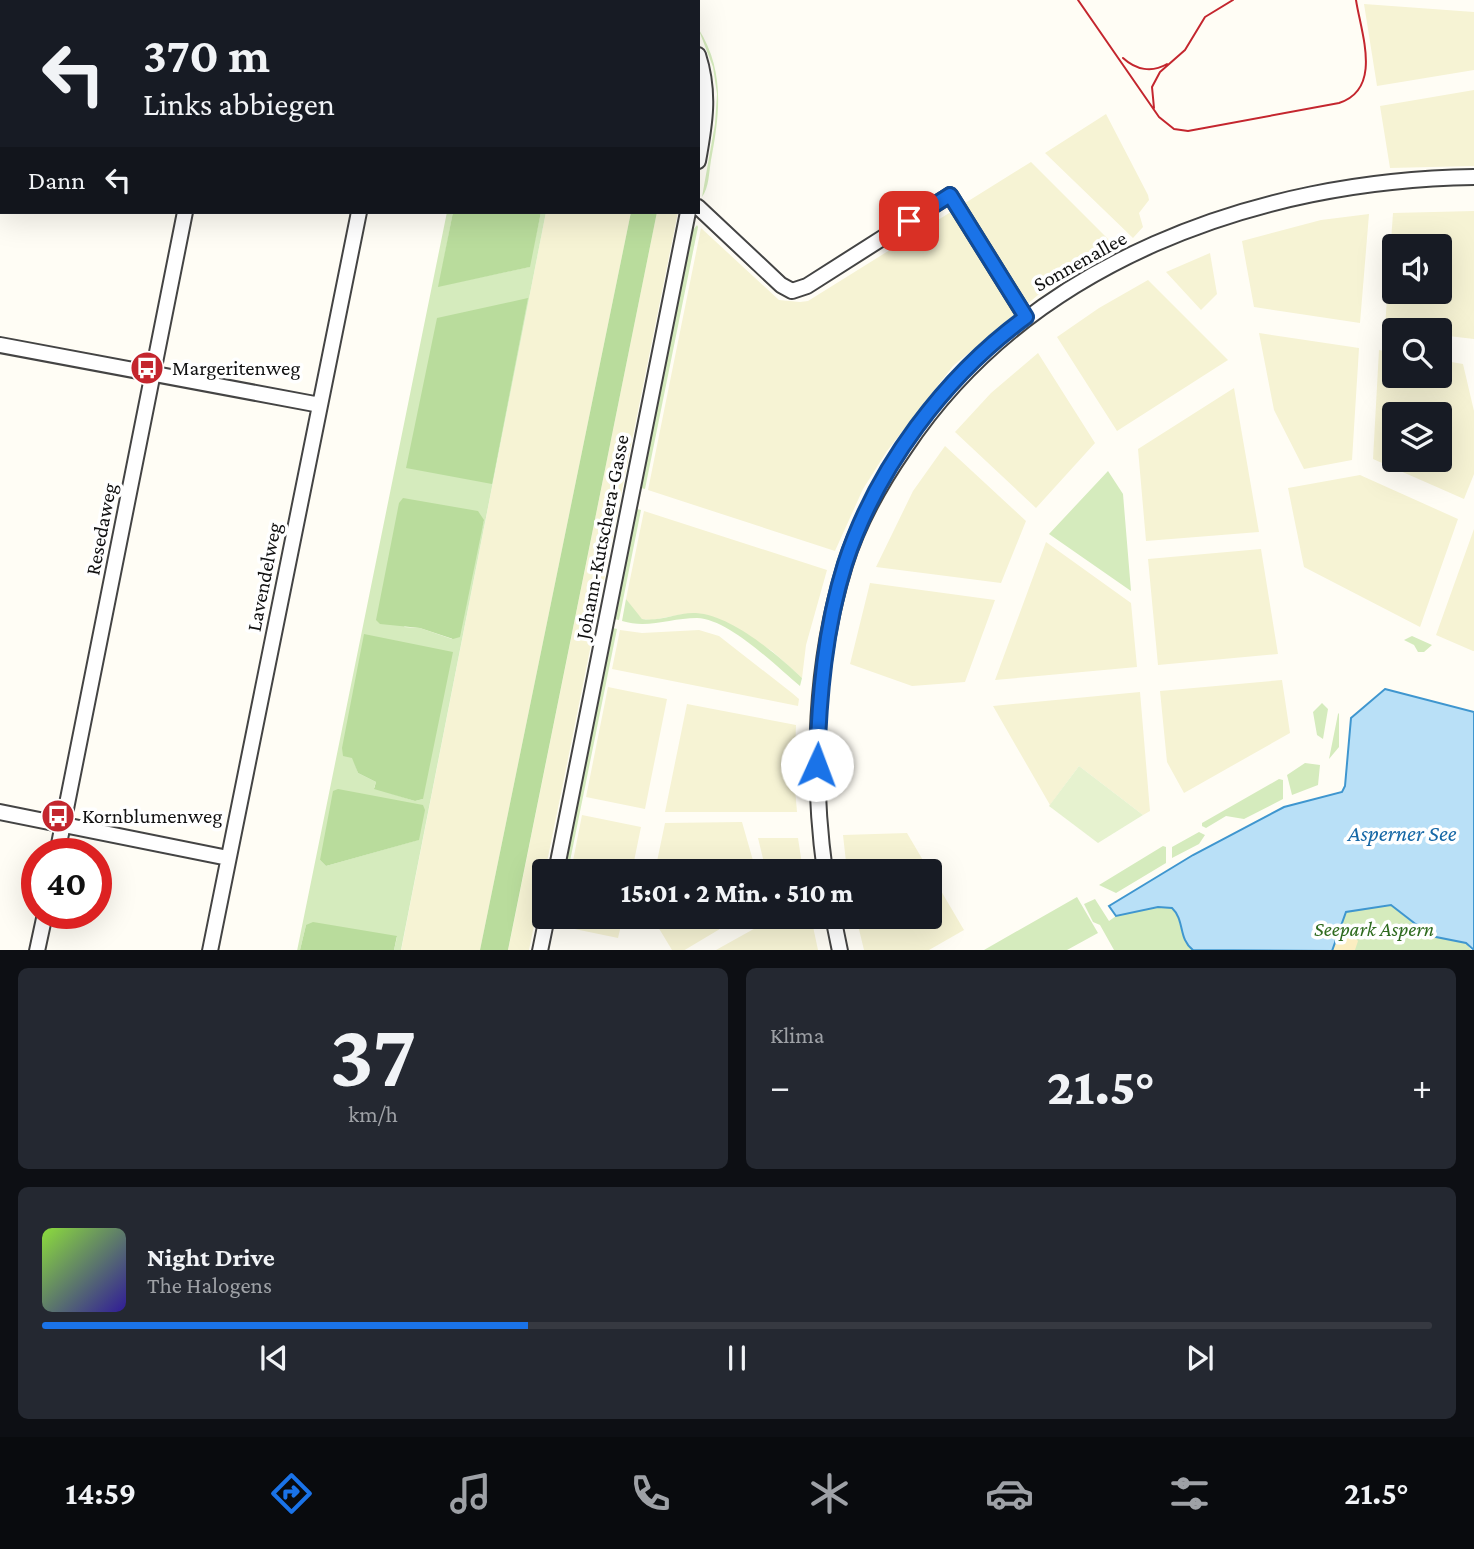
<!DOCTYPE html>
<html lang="de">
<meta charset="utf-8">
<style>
:root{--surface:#171b24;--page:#242831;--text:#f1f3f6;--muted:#9ea1a6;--line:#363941;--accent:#1a73e8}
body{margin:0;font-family:"Crimson Pro",serif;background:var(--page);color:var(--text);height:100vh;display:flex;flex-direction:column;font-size:26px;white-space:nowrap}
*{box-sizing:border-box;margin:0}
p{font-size:23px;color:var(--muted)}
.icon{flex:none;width:38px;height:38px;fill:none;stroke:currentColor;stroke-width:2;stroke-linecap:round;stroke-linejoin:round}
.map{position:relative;height:950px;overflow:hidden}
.details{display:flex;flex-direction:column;gap:18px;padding:18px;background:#0d0f14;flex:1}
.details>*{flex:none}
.banner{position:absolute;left:0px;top:0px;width:700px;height:214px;box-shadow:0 7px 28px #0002;background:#171b24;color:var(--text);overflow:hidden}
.controls{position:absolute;left:1382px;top:234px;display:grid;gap:14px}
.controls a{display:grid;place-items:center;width:70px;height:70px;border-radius:7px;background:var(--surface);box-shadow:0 7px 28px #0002;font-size:35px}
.speed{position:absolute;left:21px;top:838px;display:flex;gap:14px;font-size:35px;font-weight:700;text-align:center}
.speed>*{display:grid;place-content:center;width:91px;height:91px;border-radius:50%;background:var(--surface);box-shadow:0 7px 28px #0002;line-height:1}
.speed .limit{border:10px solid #d22;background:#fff;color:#111}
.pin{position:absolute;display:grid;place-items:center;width:60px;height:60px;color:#fff;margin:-30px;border-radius:14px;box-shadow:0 4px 10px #0006}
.me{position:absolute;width:77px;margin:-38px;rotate:2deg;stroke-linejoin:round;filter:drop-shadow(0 0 5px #0008)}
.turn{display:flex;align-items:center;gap:24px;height:147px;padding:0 28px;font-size:32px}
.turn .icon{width:91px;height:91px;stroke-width:2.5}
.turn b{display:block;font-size:49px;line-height:60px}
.then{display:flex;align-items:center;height:66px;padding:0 28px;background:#0003;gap:14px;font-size:26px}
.big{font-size:52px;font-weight:800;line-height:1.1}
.details .tile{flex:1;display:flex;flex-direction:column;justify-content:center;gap:10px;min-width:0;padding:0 24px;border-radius:10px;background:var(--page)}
.details .dial{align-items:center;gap:0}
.dial b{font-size:91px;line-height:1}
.song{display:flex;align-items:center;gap:21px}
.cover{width:84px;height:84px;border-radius:10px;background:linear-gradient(135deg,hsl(90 70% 55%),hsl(250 70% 35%))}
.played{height:7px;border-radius:4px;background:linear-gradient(90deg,var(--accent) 35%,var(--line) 35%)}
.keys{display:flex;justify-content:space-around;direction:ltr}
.heat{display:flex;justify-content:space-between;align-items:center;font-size:38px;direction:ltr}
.details .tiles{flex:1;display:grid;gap:18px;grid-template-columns:1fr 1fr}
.tile:last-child{grid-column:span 2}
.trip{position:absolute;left:532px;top:859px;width:410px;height:70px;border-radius:7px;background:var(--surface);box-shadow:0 7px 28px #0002;font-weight:800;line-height:70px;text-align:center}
.dock{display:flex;height:112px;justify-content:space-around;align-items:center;background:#090b0e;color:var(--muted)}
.dock .icon{width:49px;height:49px}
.dock .current{color:var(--accent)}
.dock b{font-size:32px;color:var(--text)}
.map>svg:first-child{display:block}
</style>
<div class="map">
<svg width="1474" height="951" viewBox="0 0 1474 951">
<rect width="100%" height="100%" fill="#fffdf5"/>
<path fill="#f6f3d4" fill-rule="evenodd" d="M0,0H169L2,2L0,29Z
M1364,4L1474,12V70L1377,86Z
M1474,90V166L1390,168L1380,106Z
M1106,114L1148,195L1149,200L1139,213L1143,227L1133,238L1045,153Z
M1031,162L1116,247L1038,295L953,366L887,451L863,489L835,551L648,490L701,228L779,300L800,302L808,301Z
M1474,211V339L1440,335V331L1385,327L1393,213ZM1395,247H1440V292H1395Z
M546,212H631L480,950L401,951Z
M657,212H678L566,769L529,950L508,951Z
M1369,214L1360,323L1254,307L1242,241L1321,220Z
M1210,253L1217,294L1201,310L1166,272Z
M1148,280L1228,360L1117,431L1057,337L1099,308Z
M1259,333L1359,348L1352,460L1304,469L1274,410Z
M1379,350L1395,353V376H1440V360L1463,364L1474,411V474L1464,499L1373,459ZM1395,415H1440V460H1395Z
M1038,353L1095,443L1036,508L955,432L991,393Z
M1234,388L1259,532L1146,541L1138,449Z
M945,446L1026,521L1001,583L876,567L913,491Z
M1360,475L1458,519L1420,627L1304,567L1288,488Z
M644,511L827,570L806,645L802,678L772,651L716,618L684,614L652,620L642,619L635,612L626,599Z
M1474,529V651H1473L1436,635Z
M1046,542L1131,603L1137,667L995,680Z
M1261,549L1278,654L1158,665L1148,559Z
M870,583L995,600L965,682L912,686L850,664Z
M620,630L642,633L699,630L719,636L792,693L799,699L798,706L612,669Z
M1282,680L1290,733L1184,793L1167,762L1160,691Z
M608,687L667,699L645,809L586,797Z
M1140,692L1150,811L1143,815L1079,766L1050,805L993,706Z
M687,704L796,725L794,777L797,812H665Z
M582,815L641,827L632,871H571Z
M742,822L756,871H655L665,823Z
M907,833L964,930L929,950H864L856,917H929V872L847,871L843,835Z
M758,838H798L803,871H766Z
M562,917H623L618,938L560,926Z
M652,917H740L683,951L672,950Z
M775,917H811L818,950H716Z"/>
<path fill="#d5ebbd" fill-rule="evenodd" d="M698,28C725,70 720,113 711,160C709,172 709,188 702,197L715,124L717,94L713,67Z
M447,212H453L439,286L529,267L541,212H546L401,950H394L397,937L306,925L300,950L297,951ZM484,520L452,639L420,628L404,627ZM353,758L423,799L415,801L374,788L376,782L358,773ZM418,840L326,866L320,860Z
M697,225L698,227L645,489L641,488L693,230Z
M1108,471L1123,494L1131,591L1049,534Z
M637,509L641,510L619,620L614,619Z
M626,599L642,619C661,622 678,612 696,613C731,615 778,655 802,678L800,686C776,666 729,619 697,618C671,618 648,629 622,621Z
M613,628L617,629L568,871H564Z
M1412,636L1432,645L1424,652H1418L1414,645L1404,640Z
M1322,703L1328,709L1323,739L1317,735L1313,712Z
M1339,713V747L1329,759L1338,714Z
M1305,763L1320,765L1318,785L1292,795L1287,775Z
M1279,779L1283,780V799L1244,819L1226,816L1206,828L1202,826V823Z
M1199,832L1205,835L1199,844L1172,858V847Z
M1163,846L1166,847V863L1116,893L1099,885Z
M1144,885L1116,916L1136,912L1149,903L1172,908C1185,921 1177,947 1199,950H1114L1100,925L1093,922L1084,904L1095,899L1109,921L1116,916L1109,906Z
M1077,897L1098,933L1067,950H984Z
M1391,905L1422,931L1466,943L1471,950L1332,951L1346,912Z"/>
<path fill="#b9dc9c" d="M453,212H541L530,267L438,287Z
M631,212H657L508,950H480Z
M528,298L492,484L406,468L437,318Z
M403,498L478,511L484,520L460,637L453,639L420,628L380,624L376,620L399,503Z
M364,634L453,652L423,799L415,801L374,789L376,782L358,773L352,758L343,756L342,748Z
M338,789L423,805L425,810L419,840L326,866L320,860L333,791Z
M313,922L397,936L394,950H300L306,925Z"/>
<path fill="#fbeec1" d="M1341,921L1358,941L1355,950L1332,951Z"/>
<path fill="#e6f2cf" d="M1079,766L1143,815L1098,843L1049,806Z"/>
<path fill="#b9e0f7" stroke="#3f96cf" stroke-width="2" d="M1385,689L1474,712V950L1466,943L1431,936L1391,905L1346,912L1332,951L1193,950C1178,939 1185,920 1172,908L1158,907L1116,916L1109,906L1193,855L1284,807L1342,792L1345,786L1351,718Z"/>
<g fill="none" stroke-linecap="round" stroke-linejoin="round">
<defs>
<path id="minor" d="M654,0L657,2
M516,2L526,0
M698,55C710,92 705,123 698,161
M0,98V119
M698,207L781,285L792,291L807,286L950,195L1026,317
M0,345L320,405
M0,812L228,858
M57,854L185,212
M556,872L688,212
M825,872C811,771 815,662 845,565C858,523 880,484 905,448C1029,262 1257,180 1474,177
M833,917L840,951
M37,951L45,914
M210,951L359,212
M540,951L547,917"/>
</defs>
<use href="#minor" stroke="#444" stroke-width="18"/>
<use href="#minor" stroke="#fff" stroke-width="14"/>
<path stroke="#c4262e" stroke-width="2" d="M1078,0L1159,117L1174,129L1188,131L1339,103C1383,89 1361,33 1356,0
M1123,58C1136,70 1152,73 1167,64
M1154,108L1152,87L1160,72L1185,50L1205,17L1233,0"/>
<defs>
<path id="rail" d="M270,2L280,0
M309,2L319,0
M425,2L435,0
M457,2L467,0
M0,48H2
M0,76H2"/>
</defs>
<use href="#rail" stroke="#c4262e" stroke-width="5"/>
<use href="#rail" stroke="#fff" stroke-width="2.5" stroke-dasharray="8" stroke-linecap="butt"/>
</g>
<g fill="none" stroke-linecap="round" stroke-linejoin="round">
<defs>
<path id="route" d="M817,765C819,698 825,628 845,564C876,468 945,376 1026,317L950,195L909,221"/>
</defs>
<use href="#route" stroke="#114b97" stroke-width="18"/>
<use href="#route" stroke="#1a73e8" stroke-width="12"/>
</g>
<defs>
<symbol id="bus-disc" viewBox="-11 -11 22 22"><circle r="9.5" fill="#c4262e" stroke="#fff"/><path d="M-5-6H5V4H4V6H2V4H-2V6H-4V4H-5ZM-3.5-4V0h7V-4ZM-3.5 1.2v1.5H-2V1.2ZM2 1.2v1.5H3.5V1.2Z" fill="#fff"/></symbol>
</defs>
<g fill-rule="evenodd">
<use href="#bus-disc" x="128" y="349" width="38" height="38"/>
<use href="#bus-disc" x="39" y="797" width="38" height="38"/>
</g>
<g text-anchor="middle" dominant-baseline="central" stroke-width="7" stroke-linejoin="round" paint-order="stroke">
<g font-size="21" fill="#111" stroke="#fff">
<text transform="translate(1080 261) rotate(-29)">Sonnenallee</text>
<text transform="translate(101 529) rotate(-79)">Resedaweg</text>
<text transform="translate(602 537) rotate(-79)">Johann-Kutschera-Gasse</text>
<text transform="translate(264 577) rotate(-79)">Lavendelweg</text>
</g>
<g font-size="21" fill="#111" stroke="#fff" text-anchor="start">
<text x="172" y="368">Margeritenweg</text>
<text x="82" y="816">Kornblumenweg</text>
</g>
<g font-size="21" font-style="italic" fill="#2f6b1f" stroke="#fff">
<text x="1374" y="929">Seepark Aspern</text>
</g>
<g font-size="23" font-style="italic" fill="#1768a6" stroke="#fff">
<text x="1402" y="833">Asperner See</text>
</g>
</g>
</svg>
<div class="controls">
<a><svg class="icon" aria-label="sound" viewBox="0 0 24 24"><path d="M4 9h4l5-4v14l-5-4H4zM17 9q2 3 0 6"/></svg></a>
<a><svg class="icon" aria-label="search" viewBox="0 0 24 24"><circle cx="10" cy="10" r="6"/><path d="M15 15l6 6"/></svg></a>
<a><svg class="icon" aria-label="layers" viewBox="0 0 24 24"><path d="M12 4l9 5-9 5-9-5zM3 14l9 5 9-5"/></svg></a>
</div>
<div class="speed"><div class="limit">40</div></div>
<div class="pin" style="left:909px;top:221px;background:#d93025"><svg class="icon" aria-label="arrive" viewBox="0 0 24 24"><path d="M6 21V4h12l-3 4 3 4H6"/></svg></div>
<svg class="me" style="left:817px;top:765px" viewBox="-20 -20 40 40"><circle r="19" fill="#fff"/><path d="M0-13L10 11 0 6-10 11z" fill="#1a73e8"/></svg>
<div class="trip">15:01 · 2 Min. · 510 m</div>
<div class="banner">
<div class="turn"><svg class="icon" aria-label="left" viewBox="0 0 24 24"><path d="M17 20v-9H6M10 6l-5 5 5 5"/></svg><div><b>370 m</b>Links abbiegen</div></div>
<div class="then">Dann<svg class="icon" aria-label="left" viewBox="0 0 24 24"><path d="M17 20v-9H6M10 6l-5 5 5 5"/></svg></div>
</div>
</div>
<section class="details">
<div class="tiles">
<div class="tile dial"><b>37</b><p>km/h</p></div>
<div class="tile"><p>Klima</p>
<div class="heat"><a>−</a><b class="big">21.5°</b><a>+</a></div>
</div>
<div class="tile">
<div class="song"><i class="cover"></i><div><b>Night Drive</b><p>The Halogens</p></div></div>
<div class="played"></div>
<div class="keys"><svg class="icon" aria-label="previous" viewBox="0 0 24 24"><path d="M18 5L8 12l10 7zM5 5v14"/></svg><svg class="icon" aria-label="pause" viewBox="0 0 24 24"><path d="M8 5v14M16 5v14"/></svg><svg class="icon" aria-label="next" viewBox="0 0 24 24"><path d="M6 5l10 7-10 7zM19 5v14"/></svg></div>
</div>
</div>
</section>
<nav class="dock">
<b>14:59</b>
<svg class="icon current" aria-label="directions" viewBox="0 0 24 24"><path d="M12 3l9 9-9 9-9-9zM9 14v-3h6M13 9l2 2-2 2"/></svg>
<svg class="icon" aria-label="music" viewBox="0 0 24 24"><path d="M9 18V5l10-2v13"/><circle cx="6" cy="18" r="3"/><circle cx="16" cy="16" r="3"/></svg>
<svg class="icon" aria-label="phone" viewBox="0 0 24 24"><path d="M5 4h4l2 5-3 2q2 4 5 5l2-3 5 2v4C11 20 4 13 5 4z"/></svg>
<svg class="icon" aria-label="climate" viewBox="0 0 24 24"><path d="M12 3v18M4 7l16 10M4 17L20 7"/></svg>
<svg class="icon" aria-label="car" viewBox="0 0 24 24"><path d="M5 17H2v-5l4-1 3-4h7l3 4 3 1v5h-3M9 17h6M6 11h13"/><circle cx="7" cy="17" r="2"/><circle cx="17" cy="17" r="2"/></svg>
<svg class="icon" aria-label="filters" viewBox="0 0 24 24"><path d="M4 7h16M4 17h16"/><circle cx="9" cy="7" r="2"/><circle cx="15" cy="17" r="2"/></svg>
<b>21.5°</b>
</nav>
